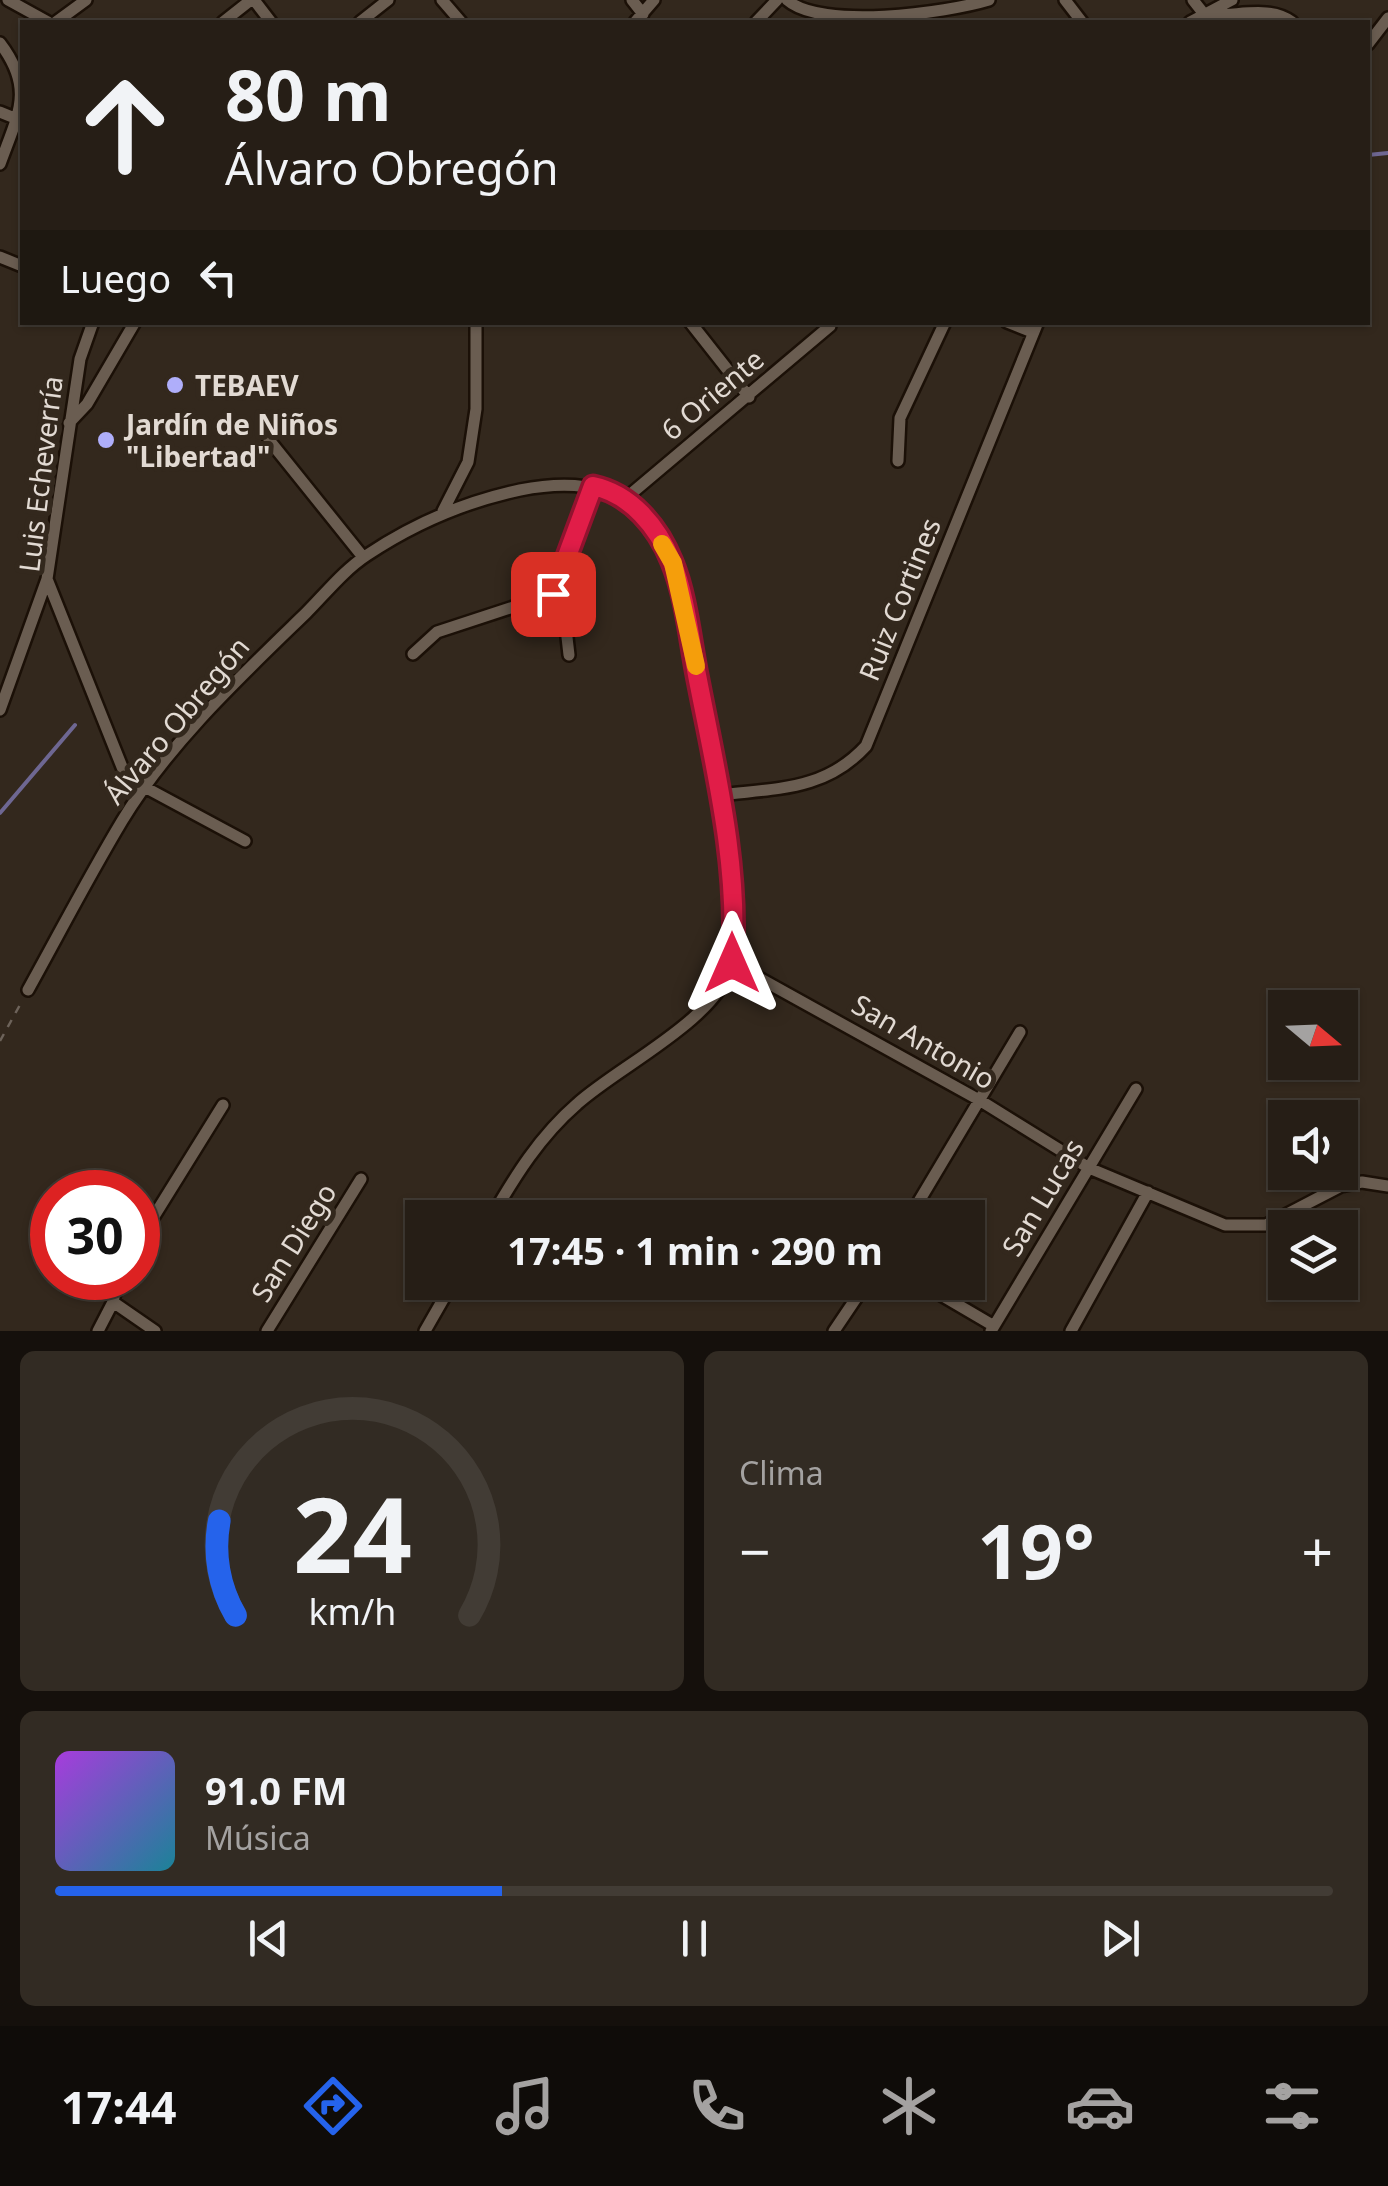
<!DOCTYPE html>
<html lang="es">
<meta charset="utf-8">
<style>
:root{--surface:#261e16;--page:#322b23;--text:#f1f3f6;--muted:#a4a2a1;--line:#423c35;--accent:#2563eb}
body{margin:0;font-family:"Noto Sans",sans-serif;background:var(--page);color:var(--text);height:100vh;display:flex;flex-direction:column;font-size:38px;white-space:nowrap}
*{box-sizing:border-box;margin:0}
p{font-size:32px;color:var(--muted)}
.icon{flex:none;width:55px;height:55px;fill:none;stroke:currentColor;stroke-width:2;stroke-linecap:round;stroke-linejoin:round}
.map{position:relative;height:1331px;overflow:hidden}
.details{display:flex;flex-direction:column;gap:20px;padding:20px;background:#15100c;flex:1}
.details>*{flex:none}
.hud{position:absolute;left:20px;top:20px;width:1350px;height:305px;border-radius:0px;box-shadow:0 2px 8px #0004,0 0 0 2px var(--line);background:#261e16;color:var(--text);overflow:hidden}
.needle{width:65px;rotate:109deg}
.buttons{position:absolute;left:1268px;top:990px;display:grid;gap:20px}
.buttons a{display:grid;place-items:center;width:90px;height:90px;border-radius:0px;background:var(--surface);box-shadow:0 2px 8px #0004,0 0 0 2px var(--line);font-size:50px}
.speed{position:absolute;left:30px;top:1170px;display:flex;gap:20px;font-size:50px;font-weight:700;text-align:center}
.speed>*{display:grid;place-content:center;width:130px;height:130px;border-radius:50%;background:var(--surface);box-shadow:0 2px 8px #0004,0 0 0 2px var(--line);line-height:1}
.speed .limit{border:15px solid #d22;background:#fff;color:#111}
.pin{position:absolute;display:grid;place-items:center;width:85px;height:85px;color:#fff;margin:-42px;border-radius:20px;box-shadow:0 5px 15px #0006}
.me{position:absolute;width:110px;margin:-55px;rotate:0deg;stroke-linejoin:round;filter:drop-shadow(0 0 8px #0008)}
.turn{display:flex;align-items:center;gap:35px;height:210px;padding:0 40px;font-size:45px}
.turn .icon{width:130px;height:130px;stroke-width:2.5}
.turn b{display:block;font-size:70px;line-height:85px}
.then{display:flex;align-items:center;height:95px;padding:0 40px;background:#0003;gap:20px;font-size:38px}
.big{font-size:75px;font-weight:700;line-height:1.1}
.details .card{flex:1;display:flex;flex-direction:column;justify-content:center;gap:15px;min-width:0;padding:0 35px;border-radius:15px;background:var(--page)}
.details .dial{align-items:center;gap:0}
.dial svg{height:260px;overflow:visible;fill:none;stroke:var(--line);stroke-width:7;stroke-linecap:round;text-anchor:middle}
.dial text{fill:var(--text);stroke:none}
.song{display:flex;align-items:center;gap:30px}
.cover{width:120px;height:120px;border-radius:15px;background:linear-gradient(135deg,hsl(280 70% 55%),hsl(190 70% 35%))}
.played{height:10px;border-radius:5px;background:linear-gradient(90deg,var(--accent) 35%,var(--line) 35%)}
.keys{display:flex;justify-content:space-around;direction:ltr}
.heat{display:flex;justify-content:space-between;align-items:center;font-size:55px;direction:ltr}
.details .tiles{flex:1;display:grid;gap:20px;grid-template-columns:1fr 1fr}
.card:last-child{grid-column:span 2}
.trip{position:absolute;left:405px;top:1200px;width:580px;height:100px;border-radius:0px;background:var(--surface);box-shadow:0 2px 8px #0004,0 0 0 2px var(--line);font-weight:700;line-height:100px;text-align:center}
.menu{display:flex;height:160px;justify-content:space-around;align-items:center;background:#0f0c09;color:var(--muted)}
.menu .icon{width:70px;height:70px}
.menu .current{color:var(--accent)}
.menu b{font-size:45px;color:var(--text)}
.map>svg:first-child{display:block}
</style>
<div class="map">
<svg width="1388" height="1331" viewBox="0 0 1388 1331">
<rect width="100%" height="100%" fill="#33281d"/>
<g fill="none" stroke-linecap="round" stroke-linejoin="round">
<path stroke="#6e6792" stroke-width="4" d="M1368,155L1388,153
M0,813L75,725"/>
<defs>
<path id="street" d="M8,0L48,22
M254,0L271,22
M442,0L461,22
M632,0L643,14
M787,0C821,30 946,13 989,0
M1065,0L1082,22
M1193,0L1204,14
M1204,14C1233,18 1268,4 1292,22
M56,22L86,0
M223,22L251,0
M360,22L388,0
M635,22L654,0
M756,22L777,0
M1190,22L1232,0
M0,43C35,89 18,114 0,164
M1368,44L1388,18
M0,112L22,121
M0,257L22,266
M93,322L80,359L47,579L126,777L245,841
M690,322L749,397
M1007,322L1032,332
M69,423L87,404L135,322
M269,440L363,557
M898,461L900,418L945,322
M626,498L830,326
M443,511L468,462L476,409V322
M553,594L593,486
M553,594L564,611L569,655
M413,654L437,632L553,594
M0,710L47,579
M720,795C776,788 825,791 866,746L1038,322
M732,963L981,1101L1089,1168L1225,1225H1266L1341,1186L1362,1182L1388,1186
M28,990C59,934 89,876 122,821C169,743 241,676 306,613C325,594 344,570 367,555C415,523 464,502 520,490C662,462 676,562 697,674C709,738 748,908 732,965C715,1021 619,1066 577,1104C540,1136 515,1176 491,1218
M909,1218L1020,1032
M138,1242L223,1105
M919,1282L994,1326
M113,1302L155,1331
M98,1331L113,1302L118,1278
M267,1331L361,1179
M425,1331L453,1282
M834,1331L867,1282
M991,1331L1136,1089
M1071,1331L1148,1192"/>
</defs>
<use href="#street" stroke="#1b1007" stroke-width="16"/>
<path stroke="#6d635a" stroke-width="2.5" stroke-dasharray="8 8" stroke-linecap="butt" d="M0,1041L21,1003"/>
<use href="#street" stroke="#6a5d51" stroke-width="11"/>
</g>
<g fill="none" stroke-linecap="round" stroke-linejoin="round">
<defs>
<path id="route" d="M553,594L593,486C631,494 658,527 672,562C686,596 690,639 697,675C715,768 740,868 732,963"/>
</defs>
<use href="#route" stroke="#92132f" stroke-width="25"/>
<use href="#route" stroke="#e11d48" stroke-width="18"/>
<path stroke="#f59e0b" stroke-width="18" d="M662,544L673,563L696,666"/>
</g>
<g fill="#afaefa" stroke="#33281d" stroke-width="4">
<circle cx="175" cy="385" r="10"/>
<circle cx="106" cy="440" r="10"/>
</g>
<g text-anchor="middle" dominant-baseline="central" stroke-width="10" stroke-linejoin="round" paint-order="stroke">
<g font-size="28" font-weight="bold" fill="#e2dad3" stroke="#33281d" text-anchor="start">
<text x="195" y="385">TEBAEV</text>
<text x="126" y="424">Jardín de Niños<tspan x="126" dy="32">"Libertad"</tspan></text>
</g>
<g font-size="28" fill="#e2dad3" stroke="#33281d">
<text transform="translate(712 394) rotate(-40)">6 Oriente</text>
<text transform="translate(40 474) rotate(-83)">Luis Echeverría</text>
<text transform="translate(899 599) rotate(-68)">Ruiz Cortines</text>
<text transform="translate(176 720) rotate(-50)">Álvaro Obregón</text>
<text transform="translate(924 1041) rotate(30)">San Antonio</text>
<text transform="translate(1042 1197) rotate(-59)">San Lucas</text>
<text transform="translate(293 1242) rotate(-58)">San Diego</text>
</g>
</g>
</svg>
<div class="buttons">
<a><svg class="needle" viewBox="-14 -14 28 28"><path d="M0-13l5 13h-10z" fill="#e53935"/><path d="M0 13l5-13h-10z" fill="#a4a2a1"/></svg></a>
<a><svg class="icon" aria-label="sound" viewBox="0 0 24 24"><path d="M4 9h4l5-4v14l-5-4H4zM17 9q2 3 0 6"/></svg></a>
<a><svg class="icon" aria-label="layers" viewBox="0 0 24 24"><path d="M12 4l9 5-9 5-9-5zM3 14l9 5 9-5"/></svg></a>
</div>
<div class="speed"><div class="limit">30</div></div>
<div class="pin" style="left:553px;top:594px;background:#d93025"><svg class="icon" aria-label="arrive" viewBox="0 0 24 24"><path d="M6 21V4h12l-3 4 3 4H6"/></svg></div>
<svg class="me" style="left:732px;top:963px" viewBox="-20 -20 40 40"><path d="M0-17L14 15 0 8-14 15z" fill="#e11d48" stroke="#fff" stroke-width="4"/></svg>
<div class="trip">17:45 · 1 min · 290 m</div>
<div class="hud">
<div class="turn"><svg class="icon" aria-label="ahead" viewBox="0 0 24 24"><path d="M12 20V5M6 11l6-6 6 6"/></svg><div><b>80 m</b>Álvaro Obregón</div></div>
<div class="then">Luego<svg class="icon" aria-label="left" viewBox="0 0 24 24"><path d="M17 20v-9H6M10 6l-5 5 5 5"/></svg></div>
</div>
</div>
<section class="details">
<div class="tiles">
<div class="card dial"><svg viewBox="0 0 100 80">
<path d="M14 69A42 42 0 1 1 86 69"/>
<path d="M14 69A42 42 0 0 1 9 40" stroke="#2563eb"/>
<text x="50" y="56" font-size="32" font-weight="700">24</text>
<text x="50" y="72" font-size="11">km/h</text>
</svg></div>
<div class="card"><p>Clima</p>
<div class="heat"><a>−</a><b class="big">19°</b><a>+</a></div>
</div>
<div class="card">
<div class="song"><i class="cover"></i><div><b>91.0 FM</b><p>Música</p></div></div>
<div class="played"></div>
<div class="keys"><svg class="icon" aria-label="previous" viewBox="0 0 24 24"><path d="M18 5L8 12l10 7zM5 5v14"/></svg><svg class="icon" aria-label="pause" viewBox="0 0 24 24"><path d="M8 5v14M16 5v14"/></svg><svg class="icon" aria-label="next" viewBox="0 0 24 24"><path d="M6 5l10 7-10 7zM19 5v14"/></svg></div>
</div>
</div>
</section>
<nav class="menu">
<b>17:44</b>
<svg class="icon current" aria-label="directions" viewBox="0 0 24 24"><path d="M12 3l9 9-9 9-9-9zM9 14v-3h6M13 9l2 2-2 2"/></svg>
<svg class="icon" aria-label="music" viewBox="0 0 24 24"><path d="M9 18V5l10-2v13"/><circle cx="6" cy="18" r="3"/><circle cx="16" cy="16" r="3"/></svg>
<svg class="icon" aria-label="phone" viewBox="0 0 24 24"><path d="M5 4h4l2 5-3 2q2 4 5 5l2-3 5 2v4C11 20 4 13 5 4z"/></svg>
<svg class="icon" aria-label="climate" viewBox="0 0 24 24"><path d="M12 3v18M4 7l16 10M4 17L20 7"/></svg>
<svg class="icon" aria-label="car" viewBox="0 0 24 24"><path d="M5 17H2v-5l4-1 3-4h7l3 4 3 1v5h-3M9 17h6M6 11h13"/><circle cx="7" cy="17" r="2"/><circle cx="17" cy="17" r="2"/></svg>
<svg class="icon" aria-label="filters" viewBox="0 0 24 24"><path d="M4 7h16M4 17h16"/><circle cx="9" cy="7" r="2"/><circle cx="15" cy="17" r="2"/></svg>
</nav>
